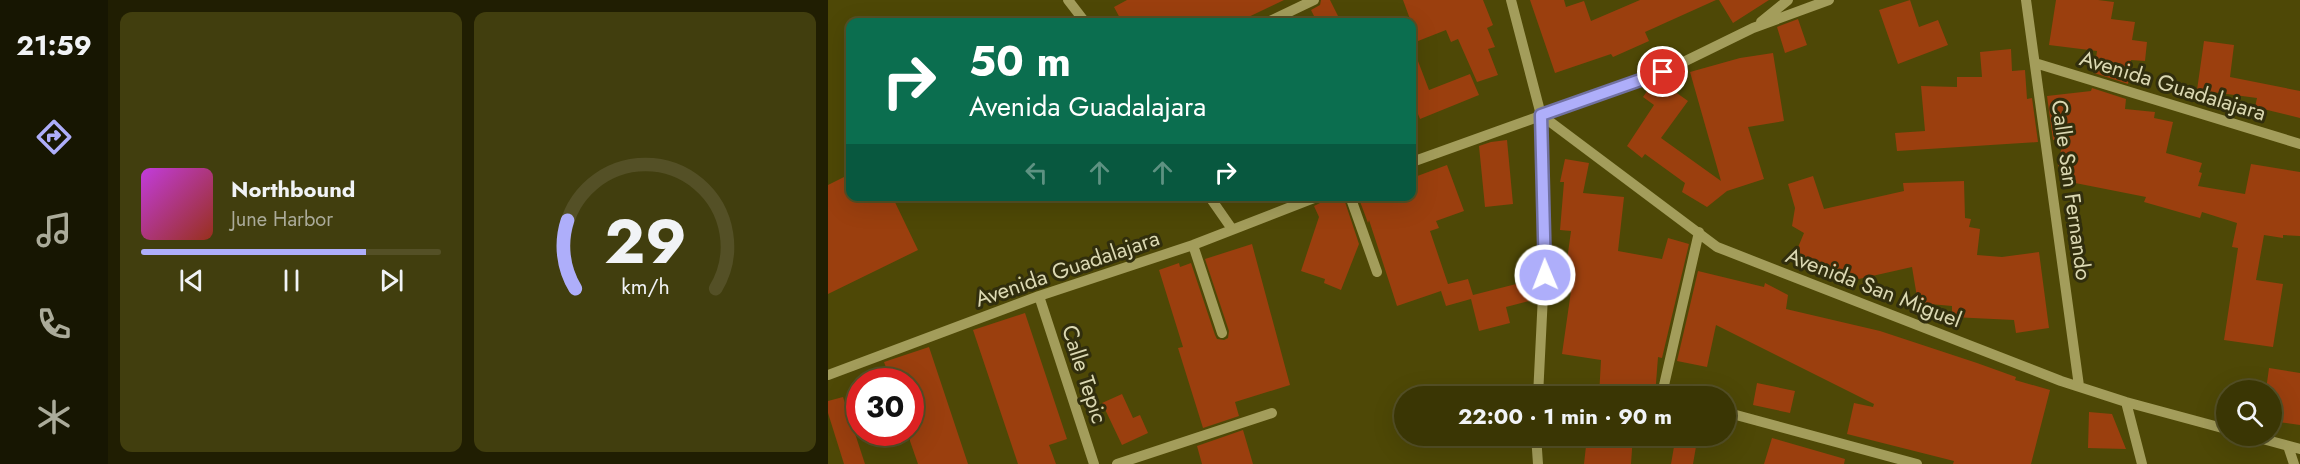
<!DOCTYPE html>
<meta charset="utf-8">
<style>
:root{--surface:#3a3604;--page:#413e0e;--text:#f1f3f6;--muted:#abab9a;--line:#545026;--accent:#aeaefa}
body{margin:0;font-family:Jost,sans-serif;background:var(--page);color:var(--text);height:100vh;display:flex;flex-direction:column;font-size:22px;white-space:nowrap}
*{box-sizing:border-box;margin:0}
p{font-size:20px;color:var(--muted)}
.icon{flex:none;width:33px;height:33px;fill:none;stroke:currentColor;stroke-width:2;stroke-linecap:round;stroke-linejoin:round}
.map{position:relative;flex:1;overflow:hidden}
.drawer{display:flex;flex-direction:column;gap:12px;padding:12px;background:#201e02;width:720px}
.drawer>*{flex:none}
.guide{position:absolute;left:18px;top:18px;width:570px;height:183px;border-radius:12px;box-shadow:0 6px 24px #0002,0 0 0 2px var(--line);background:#0b6e4f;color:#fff;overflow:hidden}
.tools{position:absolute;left:1388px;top:380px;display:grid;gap:12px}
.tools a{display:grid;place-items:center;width:66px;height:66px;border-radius:50%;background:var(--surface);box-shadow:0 6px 24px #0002,0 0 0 2px var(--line);font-size:30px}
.speed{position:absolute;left:18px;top:368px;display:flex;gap:12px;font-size:30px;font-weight:700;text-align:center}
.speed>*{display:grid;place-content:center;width:78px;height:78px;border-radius:50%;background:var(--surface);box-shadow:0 6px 24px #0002,0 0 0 2px var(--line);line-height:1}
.speed .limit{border:9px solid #d22;background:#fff;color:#111}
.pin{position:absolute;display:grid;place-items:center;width:51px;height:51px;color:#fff;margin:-26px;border:3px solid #fff;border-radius:50%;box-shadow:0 2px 6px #0007}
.me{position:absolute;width:66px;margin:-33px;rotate:359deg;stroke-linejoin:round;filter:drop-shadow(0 0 4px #0008)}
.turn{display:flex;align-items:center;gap:21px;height:126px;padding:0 24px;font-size:27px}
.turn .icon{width:78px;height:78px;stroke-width:2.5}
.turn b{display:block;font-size:42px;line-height:51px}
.lanes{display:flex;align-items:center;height:57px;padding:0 24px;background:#0003;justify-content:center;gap:30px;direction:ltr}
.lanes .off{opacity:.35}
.drawer .card{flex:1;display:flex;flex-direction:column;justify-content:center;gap:9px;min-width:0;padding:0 21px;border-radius:12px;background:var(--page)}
.drawer .dial{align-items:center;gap:0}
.dial svg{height:156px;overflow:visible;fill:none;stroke:var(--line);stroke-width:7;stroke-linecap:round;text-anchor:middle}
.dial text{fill:var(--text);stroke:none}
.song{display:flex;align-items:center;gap:18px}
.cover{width:72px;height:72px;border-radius:9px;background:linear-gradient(135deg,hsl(290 70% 55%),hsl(10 70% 35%))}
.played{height:6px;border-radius:3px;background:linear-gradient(90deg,var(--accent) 75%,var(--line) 75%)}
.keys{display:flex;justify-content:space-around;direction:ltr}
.drawer .tiles{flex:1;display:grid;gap:12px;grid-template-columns:repeat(2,1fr)}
.trip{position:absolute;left:566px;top:386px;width:342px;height:60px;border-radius:30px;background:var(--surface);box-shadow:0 6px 24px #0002,0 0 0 2px var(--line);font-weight:700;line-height:60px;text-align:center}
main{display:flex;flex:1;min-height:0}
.menu{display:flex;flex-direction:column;width:108px;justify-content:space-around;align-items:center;background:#171602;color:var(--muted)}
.menu .icon{width:42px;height:42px}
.menu .active{color:var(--accent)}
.menu b{font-size:27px;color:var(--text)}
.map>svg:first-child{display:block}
</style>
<main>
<nav class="menu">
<b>21:59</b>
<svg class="icon active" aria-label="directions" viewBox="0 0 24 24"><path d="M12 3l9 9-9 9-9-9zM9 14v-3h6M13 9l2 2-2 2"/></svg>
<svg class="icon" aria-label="music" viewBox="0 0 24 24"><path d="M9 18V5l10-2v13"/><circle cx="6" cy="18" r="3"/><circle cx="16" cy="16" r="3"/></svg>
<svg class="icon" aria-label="phone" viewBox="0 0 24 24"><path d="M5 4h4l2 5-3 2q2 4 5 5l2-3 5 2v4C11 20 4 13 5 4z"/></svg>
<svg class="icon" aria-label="climate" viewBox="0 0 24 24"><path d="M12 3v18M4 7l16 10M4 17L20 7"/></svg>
</nav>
<section class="drawer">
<div class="tiles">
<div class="card">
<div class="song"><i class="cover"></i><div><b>Northbound</b><p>June Harbor</p></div></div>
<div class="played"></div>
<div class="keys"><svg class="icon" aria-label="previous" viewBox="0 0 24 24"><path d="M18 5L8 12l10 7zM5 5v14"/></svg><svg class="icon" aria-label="pause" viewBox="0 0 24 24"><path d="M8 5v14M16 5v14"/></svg><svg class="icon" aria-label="next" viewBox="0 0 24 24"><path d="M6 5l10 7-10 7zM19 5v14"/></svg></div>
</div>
<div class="card dial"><svg viewBox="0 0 100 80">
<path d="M14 69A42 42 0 1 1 86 69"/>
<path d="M14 69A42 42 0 0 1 10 34" stroke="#aeaefa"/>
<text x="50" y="56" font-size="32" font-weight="700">29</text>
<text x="50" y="72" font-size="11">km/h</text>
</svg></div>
</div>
</section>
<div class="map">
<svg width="1472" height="464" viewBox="0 0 1472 464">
<rect width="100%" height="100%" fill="#4e4806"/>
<path fill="#9b3f0e" d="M299,0H456L410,22H294L286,7Z
M493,0H502L513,22H489L483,10L492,5Z
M575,0H655L665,25L659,28L667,47L660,49L670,75L649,82L630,39L623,42L618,30L590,41Z
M702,0H736L738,7L756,1L763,21L812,0H888L817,32L821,41L785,57L783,54L727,73Z
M891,0H941L905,23Z
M1082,0L1091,27L1110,20L1120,45L1070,64L1051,10Z
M1228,0H1270L1286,2L1283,19L1307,22L1304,40L1319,42L1317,61L1303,60L1300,84L1266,73L1269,51L1221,45Z
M970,19L979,45L957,53L949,27Z
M1376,41L1406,45L1402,77L1472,91V118L1427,107L1429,98L1369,90Z
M584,48H585L601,90L642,74L651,95L592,119L588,109L584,111Z
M1183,49L1184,71L1197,70L1199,99L1204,98L1210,142L1069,151L1067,133L1097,131L1093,86L1129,87V77H1154L1152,52Z
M945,53L956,121L920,127L936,179L899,191L879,207L854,192L857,183L817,154L814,158L799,146L826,105L815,97L824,84L832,81L860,101L833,138L893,181L862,72L912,58Z
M1264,88L1298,99L1297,109L1327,112L1326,118L1345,122L1338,153L1374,163L1371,172L1374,173L1370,186L1417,194L1423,164L1472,172V236L1455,235V238L1436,235L1428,280L1455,284L1445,347L1396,340L1410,248L1404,247L1409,223L1374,212L1372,218L1316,202L1318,197L1237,181L1240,168L1230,166L1235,140H1225L1219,96L1263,91Z
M679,140L685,204L657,207L651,146L663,142Z
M737,159L761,163L755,193L796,197L790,251L834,259L840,238L861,244L834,358L830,357L827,396H771L773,360L734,354L743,291L737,292L742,268H738L743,231L732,230L736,182H732Z
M619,165L636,211L608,221L611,228L602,231L620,284L640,279L645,295L696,282L701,301L678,307L682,323L651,331L643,299L618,306L613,291L569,306L541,220L540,223L530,196H584V178Z
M22,174V196H64L90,250L0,294V185Z
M985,176L996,209L1076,191L1075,183L1136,181L1137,218L1143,219L1141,227L1152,229L1149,255L1174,257L1211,252L1221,328L1188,333L1186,320L1124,317V306L1090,303L1084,267L1022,281L999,272L998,269L966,257L976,233L964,226L967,208L960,184Z
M498,196H515L531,244L513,290L496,283L497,279L473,271L491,217L486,206L496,201Z
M424,244L462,385L407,402L411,416L375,428L350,348L355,347L331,270L351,263L352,267L363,263L387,335L389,339L396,340L400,338L401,331L377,259Z
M870,271L936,287L937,283L960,295L958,309L1052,331L1149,363L1188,377L1187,380L1222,390L1203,464H1125L1126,461L1019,434L1026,403L1045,407L1046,404L888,325L879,367L849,361Z
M197,313L239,439L221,445L228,464H190L145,330Z
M101,347L140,464H90L82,441V381H63L56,362Z
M1441,368L1472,373V425L1443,421V390H1438Z
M929,383L967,391L962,413L925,405Z
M294,394L305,418L312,415L320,433L294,445L274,403Z
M15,397L37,464H16L0,413V401Z
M1261,412L1284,414L1298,449L1260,448Z
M415,430L425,464H374L369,446Z
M764,435H805L803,464H756L759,437L764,438Z
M848,435H870L865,464H843Z
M944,438L1017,459L1016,464H936Z"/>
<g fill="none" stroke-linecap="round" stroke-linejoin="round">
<path stroke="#a39d5b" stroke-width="10" d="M240,0L257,22
M683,0L713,115L716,275L710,396
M1198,0L1251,386
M440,22L486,0
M933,22L960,0
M1207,63L1472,144
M713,115L889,247L1233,381L1298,402L1398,429
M584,162L835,72L925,28L1001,0
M381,196L404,229
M522,196L549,272
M365,245L394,333
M211,296L266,464
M0,375L211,296L365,245L491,196
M839,396L834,394L871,232
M1298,402L1314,464
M897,412L1089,464
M708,435L710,464
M1420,435L1472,449
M1460,446L1466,464
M289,464L444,413"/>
</g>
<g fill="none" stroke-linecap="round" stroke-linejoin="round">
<defs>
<path id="route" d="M717,275L713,115L835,72"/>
</defs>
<use href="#route" stroke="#7171a2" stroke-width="15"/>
<use href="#route" stroke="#aeaefa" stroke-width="10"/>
</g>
<g text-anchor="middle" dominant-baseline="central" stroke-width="6" stroke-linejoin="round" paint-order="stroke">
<g font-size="22" fill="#dbd8b2" stroke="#312e0d">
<text transform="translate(1345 85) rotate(17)">Avenida Guadalajara</text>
<text transform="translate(1244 190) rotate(82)">Calle San Fernando</text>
<text transform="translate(239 268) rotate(-19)">Avenida Guadalajara</text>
<text transform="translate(1046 287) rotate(21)">Avenida San Miguel</text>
<text transform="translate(257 374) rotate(72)">Calle Tepic</text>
</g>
</g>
</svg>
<div class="tools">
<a><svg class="icon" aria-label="search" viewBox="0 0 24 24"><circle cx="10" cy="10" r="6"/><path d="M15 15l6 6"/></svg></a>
</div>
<div class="speed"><div class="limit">30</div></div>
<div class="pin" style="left:835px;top:72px;background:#d93025"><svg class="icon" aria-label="arrive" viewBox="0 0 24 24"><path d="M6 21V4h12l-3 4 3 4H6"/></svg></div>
<svg class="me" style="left:717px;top:275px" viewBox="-20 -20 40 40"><circle r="17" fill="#aeaefa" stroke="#fff" stroke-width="3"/><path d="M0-11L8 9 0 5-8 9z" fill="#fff"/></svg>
<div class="trip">22:00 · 1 min · 90 m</div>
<div class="guide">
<div class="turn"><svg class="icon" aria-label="right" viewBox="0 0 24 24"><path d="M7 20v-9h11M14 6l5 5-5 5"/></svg><div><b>50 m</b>Avenida Guadalajara</div></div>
<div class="lanes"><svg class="icon off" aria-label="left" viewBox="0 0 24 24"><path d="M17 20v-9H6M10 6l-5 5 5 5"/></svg><svg class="icon off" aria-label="ahead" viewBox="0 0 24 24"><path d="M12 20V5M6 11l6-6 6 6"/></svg><svg class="icon off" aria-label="ahead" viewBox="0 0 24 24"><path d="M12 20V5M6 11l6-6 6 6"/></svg><svg class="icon" aria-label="right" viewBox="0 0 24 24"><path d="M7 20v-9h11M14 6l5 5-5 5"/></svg></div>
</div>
</div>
</main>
